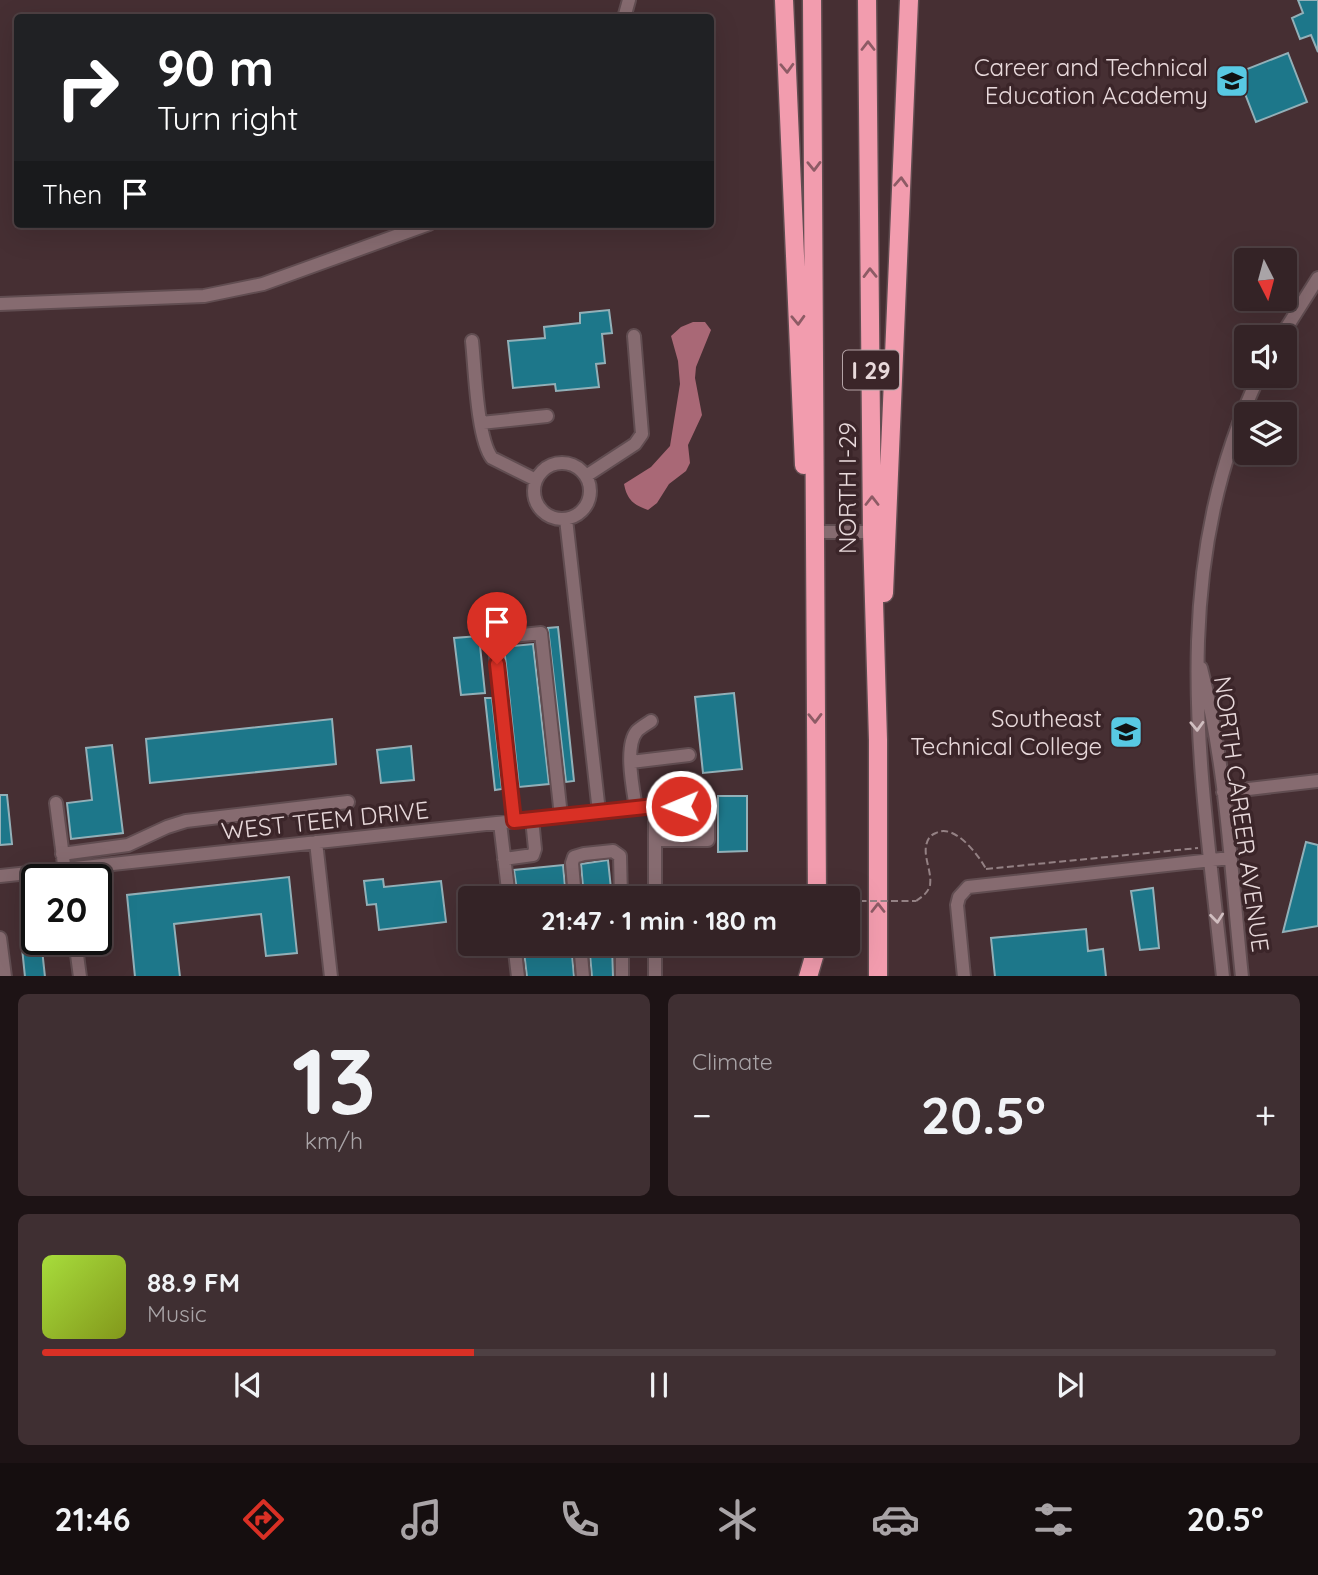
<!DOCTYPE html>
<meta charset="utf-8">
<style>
:root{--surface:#342326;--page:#3f2f32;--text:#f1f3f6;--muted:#a9a4a7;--line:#4e4043;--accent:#d93025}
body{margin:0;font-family:Quicksand,sans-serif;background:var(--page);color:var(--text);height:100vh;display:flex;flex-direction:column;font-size:26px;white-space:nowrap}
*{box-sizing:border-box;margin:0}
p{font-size:23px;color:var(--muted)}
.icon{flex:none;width:38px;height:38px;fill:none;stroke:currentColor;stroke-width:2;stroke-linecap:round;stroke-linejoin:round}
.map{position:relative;height:976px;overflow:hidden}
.sheet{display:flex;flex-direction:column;gap:18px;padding:18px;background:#1d1315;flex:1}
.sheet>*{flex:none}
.guide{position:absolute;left:14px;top:14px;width:700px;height:214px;border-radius:7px;box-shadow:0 7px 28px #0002,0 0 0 2px var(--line);background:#202124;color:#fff;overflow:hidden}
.needle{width:46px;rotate:174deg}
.controls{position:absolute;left:1234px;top:248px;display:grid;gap:14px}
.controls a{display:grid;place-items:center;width:63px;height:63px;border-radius:7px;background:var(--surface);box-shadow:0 7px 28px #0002,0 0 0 2px var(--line);font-size:35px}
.speed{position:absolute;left:21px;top:864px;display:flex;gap:14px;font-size:35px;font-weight:700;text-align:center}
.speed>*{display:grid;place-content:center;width:91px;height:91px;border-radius:50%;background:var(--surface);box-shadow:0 7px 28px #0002,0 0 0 2px var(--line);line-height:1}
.speed .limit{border:4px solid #111;border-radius:10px;background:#fff;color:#111}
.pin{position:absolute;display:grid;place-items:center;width:60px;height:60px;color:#fff;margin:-72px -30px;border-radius:50% 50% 50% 0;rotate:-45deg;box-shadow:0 0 7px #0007}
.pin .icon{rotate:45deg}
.me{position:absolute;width:77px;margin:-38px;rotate:269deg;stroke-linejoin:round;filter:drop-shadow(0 0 5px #0008)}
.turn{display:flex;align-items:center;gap:24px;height:147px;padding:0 28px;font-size:32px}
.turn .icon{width:91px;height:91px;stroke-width:2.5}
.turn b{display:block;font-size:49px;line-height:60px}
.then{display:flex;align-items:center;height:66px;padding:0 28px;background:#0003;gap:14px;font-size:26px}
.big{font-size:52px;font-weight:700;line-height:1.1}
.sheet .widget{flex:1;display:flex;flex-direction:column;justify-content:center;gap:10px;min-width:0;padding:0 24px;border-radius:10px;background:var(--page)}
.sheet .dial{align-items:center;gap:0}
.dial b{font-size:91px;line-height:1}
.song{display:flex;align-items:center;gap:21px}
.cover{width:84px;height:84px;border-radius:10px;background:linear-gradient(135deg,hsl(80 70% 55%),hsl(70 70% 35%))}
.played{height:7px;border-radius:4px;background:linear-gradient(90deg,var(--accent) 35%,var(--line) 35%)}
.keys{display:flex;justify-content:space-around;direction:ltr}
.heat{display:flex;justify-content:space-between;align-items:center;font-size:38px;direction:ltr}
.sheet .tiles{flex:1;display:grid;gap:18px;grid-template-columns:1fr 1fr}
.widget:last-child{grid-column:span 2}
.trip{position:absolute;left:458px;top:886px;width:402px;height:70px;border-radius:7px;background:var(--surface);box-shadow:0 7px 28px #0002,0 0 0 2px var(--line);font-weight:700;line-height:70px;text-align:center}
.menu{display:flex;height:112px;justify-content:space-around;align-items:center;background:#150e0f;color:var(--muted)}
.menu .icon{width:49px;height:49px}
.menu .active{color:var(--accent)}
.menu b{font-size:32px;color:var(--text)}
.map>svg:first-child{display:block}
</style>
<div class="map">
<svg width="1318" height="977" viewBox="0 0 1318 977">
<rect width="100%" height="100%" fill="#462f33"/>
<path fill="#a96876" d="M693,322H705L711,330L696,367L695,378L702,415L688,445L690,463L686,471L669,484L657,503L648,510C634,505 627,500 624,484L651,467L670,446L680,384L678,361L671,336L681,327Z"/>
<path fill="#1d778a" stroke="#92b0b8" stroke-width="2" d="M1298,0H1318V52L1311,35L1300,39L1292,18L1303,13Z
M1288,53L1307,102L1256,122L1237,73Z
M609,310L612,333L602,334L605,363L596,364L599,387L556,391L555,384L513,388L508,341L545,338L544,327L580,323V313Z
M558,627L574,781L566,782L548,628Z
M479,636L485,693L461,695L454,638Z
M533,644L549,784L519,787L504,647Z
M734,693L742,769L703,773L695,697Z
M485,698H492L502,789L495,790Z
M332,719L336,764L150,783L146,739Z
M112,745L123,833L71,839L67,803L92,800L86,748Z
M411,746L414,780L381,783L377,750Z
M0,795H7L12,844L0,845Z
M718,796H747V851L718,852Z
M1306,842L1318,845V926L1283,932Z
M608,860L612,898H584L581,864Z
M563,865L566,898H518L514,870Z
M289,877L297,953L266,956L261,914L174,924L180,977H135L127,895Z
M383,879L384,887L441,881L446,922L379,930L376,904L367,905L364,881Z
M1153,888L1159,948L1140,950L1131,891Z
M1086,929L1088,951L1103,949L1106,977H995L991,938Z
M37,937V940H41L45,977H25L21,938Z
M523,943H571L574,977H527Z
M589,943H612L613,977H592Z"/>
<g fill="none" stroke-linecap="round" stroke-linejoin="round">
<defs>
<path id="minor" d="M624,18L629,0
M0,304L204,296L263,284L429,224
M1280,338L1318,278
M472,341C475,368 477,439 492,458L536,480
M481,423L547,416
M534 491a28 28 0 1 1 56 0a28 28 0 1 1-56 0Z
M586,476L635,444L642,434L634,336
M566,519L599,812
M815,532H872
M1201,668C1227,768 1231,874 1242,977
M631,762L689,755
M1223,792L1318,781
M56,803L66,880
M655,806V898
M636,808C633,789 624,746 637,731C641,727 647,724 651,721
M514,821L494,638L541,633L561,816
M500,823L509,898
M316,842L331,977
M62,854L128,845L167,827L186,821L348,802
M504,859L533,855L535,849L532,819
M0,876L655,806H708V840H655
M575,898L572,863L574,857L584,854L613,851L620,856L621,898
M0,938L5,977
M75,940L80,977
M514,943L518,977
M580,943L583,977
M622,943V977
M655,943V977
M964,977L957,905L959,897L968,887L1230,858
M1223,977C1201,769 1165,574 1259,376"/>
<path id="highway" d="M784,0L804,465
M812,0L817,898
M867,0L872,532L878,740V977
M884,593L909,0
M808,977L818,943"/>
</defs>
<use href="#minor" stroke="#614d51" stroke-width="16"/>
<use href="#highway" stroke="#614d51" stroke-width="21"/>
<path stroke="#948184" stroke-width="2" stroke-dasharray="7 3.5" stroke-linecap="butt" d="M986,869L1198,848
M667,892L718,898
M916,901C923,896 928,893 930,885C932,872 924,859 926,846C927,840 930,835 936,833C954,823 978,854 986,869
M747,943L750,945L765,943"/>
<use href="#minor" stroke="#866b70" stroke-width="12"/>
<use href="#highway" stroke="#f29cae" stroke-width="18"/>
<path stroke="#948184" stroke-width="2" stroke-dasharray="7 3.5" stroke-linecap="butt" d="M849,901H916"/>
</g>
<defs><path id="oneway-chevron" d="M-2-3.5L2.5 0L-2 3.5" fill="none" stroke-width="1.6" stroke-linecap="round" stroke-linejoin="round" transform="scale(1.75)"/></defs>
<g stroke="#8d5b65">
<use href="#oneway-chevron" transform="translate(868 46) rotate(-90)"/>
<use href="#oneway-chevron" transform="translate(787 68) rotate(88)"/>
<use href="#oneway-chevron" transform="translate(814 166) rotate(89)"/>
<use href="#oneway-chevron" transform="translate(901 182) rotate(-87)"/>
<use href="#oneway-chevron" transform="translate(870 273) rotate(-91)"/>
<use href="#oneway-chevron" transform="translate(798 320) rotate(88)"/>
<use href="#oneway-chevron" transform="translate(872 501) rotate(-90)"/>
<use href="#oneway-chevron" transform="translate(815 718) rotate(89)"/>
<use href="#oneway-chevron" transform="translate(878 908) rotate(-90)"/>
</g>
<g stroke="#d0bec0">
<use href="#oneway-chevron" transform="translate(1197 726) rotate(88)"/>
<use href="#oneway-chevron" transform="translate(1217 918) rotate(84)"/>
</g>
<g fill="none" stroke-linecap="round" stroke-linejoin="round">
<defs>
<path id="route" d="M497,664L514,821L655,806H681"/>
</defs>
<use href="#route" stroke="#8d1f18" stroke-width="18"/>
<use href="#route" stroke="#d93025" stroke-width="12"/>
</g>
<defs>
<symbol id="school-square" viewBox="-11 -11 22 22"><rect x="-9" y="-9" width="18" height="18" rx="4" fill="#58c9e3" stroke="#3b2529"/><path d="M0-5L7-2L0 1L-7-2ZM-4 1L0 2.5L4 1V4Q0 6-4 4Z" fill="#111"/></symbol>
<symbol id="university-square" viewBox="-11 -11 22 22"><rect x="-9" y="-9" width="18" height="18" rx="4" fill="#58c9e3" stroke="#3b2529"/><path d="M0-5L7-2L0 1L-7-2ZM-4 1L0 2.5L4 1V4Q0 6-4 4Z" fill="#111"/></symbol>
</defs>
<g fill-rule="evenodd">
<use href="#school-square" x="1213" y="62" width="38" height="38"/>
<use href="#university-square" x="1107" y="713" width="38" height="38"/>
</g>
<g text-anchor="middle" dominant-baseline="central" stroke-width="7" stroke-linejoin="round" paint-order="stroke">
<rect fill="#3b2529" stroke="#b4a3a6" stroke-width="2" x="843" y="350.5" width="56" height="39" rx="5"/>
<g font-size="23" font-weight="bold" fill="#e8d9db">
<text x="871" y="370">I 29</text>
</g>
<g font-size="24" fill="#e8d9db" stroke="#3b2529" text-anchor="end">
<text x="1208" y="67">Career and Technical<tspan x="1208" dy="28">Education Academy</tspan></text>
<text x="1102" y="718">Southeast<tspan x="1102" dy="28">Technical College</tspan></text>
</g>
<g font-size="24" fill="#e8d9db" stroke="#3b2529">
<text transform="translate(847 488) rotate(-90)">NORTH I-29</text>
<text transform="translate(1242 814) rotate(82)">NORTH CAREER AVENUE</text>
<text transform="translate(325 820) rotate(-6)">WEST TEEM DRIVE</text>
</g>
</g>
</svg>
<div class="controls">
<a><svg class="needle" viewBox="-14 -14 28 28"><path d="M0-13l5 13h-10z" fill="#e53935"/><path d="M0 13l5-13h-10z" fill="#a9a4a7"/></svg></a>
<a><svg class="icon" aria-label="sound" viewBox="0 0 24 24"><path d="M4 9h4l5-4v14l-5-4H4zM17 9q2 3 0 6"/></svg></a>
<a><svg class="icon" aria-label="layers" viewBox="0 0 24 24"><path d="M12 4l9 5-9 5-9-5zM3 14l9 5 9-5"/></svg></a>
</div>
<div class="speed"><div class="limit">20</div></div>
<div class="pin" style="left:497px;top:664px;background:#d93025"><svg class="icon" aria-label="arrive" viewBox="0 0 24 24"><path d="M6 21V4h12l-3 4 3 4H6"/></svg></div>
<svg class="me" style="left:681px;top:806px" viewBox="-20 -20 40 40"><circle r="17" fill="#d93025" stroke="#fff" stroke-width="3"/><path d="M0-11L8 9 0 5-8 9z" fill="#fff"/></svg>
<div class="trip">21:47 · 1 min · 180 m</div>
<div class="guide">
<div class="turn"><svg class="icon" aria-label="right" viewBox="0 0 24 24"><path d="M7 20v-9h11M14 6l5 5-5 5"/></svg><div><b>90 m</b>Turn right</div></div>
<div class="then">Then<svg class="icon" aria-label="arrive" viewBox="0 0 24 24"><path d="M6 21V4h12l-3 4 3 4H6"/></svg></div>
</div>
</div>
<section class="sheet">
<div class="tiles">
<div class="widget dial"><b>13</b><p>km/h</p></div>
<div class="widget"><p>Climate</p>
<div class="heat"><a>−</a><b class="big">20.5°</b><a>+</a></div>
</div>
<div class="widget">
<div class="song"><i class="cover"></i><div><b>88.9 FM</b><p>Music</p></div></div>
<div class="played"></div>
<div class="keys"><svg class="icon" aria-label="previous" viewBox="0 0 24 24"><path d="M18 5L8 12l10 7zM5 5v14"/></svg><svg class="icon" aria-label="pause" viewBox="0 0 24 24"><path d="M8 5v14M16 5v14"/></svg><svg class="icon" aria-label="next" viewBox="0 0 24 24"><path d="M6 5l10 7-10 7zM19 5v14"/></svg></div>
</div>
</div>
</section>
<nav class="menu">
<b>21:46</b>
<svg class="icon active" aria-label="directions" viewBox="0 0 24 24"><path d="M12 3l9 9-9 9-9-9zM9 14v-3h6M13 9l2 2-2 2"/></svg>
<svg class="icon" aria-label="music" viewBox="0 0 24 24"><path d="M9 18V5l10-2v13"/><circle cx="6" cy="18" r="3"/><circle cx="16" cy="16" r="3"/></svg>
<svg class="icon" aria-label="phone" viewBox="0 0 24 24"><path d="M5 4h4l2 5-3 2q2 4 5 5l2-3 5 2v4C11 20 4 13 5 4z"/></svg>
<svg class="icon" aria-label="climate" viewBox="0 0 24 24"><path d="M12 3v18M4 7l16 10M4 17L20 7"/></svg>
<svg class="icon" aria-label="car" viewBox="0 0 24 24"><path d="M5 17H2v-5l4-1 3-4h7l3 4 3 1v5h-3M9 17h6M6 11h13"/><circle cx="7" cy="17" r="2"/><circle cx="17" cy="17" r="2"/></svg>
<svg class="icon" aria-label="filters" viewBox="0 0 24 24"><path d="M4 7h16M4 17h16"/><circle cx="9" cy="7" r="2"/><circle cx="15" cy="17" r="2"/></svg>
<b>20.5°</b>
</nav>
